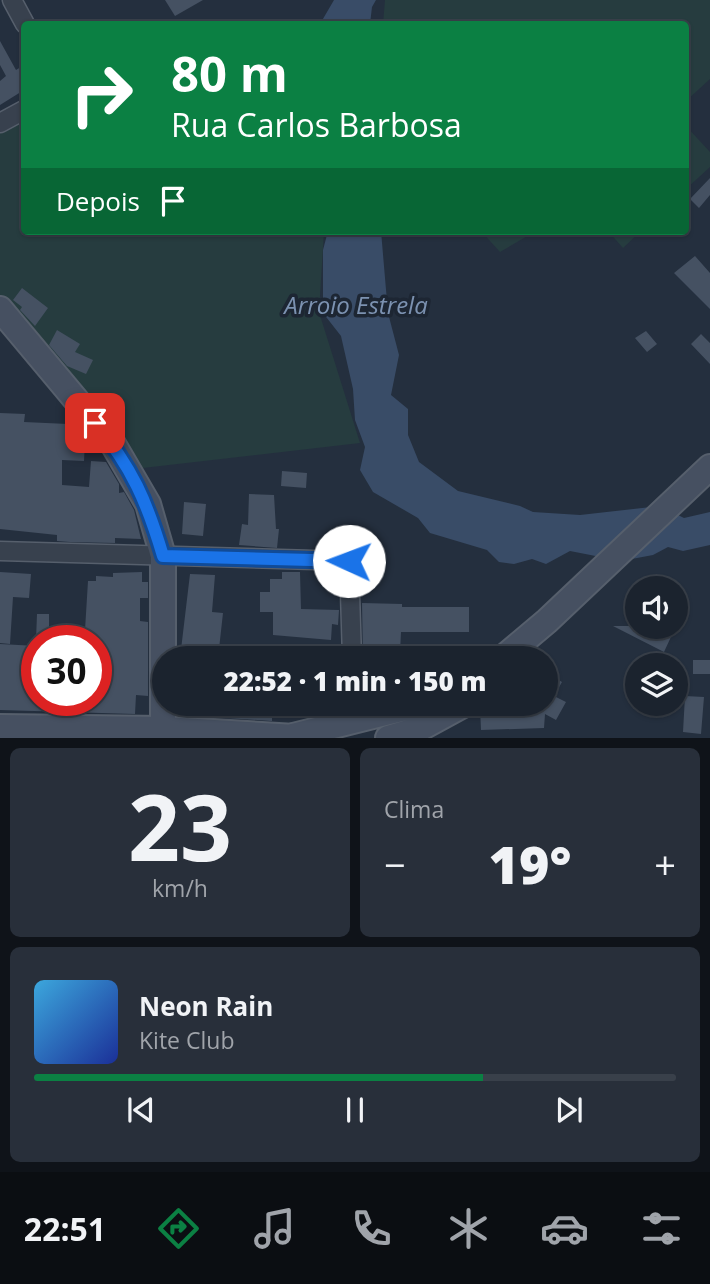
<!DOCTYPE html>
<html lang="pt">
<meta charset="utf-8">
<style>
:root{--surface:#1b232e;--page:#282f3a;--text:#f1f3f6;--muted:#a0a4aa;--line:#39404a;--accent:#0b8043}
body{margin:0;font-family:"Open Sans",sans-serif;background:var(--page);color:var(--text);height:100vh;display:flex;flex-direction:column;font-size:26px;white-space:nowrap}
*{box-sizing:border-box;margin:0}
p{font-size:23px;color:var(--muted)}
.icon{flex:none;width:38px;height:38px;fill:none;stroke:currentColor;stroke-width:2;stroke-linecap:round;stroke-linejoin:round}
.map{position:relative;height:738px;overflow:hidden}
.sheet{display:flex;flex-direction:column;gap:10px;padding:10px;background:#0f1319;flex:1}
.sheet>*{flex:none}
.guide{position:absolute;left:21px;top:21px;width:668px;height:214px;border-radius:7px;box-shadow:0 2px 5px #0004,0 0 0 2px var(--line);background:#0b8043;color:#fff;overflow:hidden}
.tools{position:absolute;left:625px;top:576px;display:grid;gap:14px}
.tools a{display:grid;place-items:center;width:63px;height:63px;border-radius:50%;background:var(--surface);box-shadow:0 2px 5px #0004,0 0 0 2px var(--line);font-size:35px}
.speed{position:absolute;left:21px;top:625px;display:flex;gap:14px;font-size:35px;font-weight:700;text-align:center}
.speed>*{display:grid;place-content:center;width:91px;height:91px;border-radius:50%;background:var(--surface);box-shadow:0 2px 5px #0004,0 0 0 2px var(--line);line-height:1}
.speed .limit{border:10px solid #d22;background:#fff;color:#111}
.pin{position:absolute;display:grid;place-items:center;width:60px;height:60px;color:#fff;margin:-30px;border-radius:14px;box-shadow:0 4px 10px #0006}
.me{position:absolute;width:77px;margin:-38px;rotate:272deg;stroke-linejoin:round;filter:drop-shadow(0 0 5px #0008)}
.turn{display:flex;align-items:center;gap:24px;height:147px;padding:0 35px;font-size:32px}
.turn .icon{width:91px;height:91px;stroke-width:2.5}
.turn b{display:block;font-size:49px;line-height:60px}
.then{display:flex;align-items:center;height:66px;padding:0 35px;background:#0003;gap:14px;font-size:26px}
.big{font-size:52px;font-weight:800;line-height:1.1}
.sheet .card{flex:1;display:flex;flex-direction:column;justify-content:center;gap:10px;min-width:0;padding:0 24px;border-radius:10px;background:var(--page)}
.sheet .dial{align-items:center;gap:0}
.dial b{font-size:91px;line-height:1}
.song{display:flex;align-items:center;gap:21px}
.cover{width:84px;height:84px;border-radius:10px;background:linear-gradient(135deg,hsl(200 70% 55%),hsl(230 70% 35%))}
.played{height:7px;border-radius:4px;background:linear-gradient(90deg,var(--accent) 70%,var(--line) 70%)}
.keys{display:flex;justify-content:space-around;direction:ltr}
.heat{display:flex;justify-content:space-between;align-items:center;font-size:38px;direction:ltr}
.sheet .tiles{flex:1;display:grid;gap:10px;grid-template-columns:1fr 1fr}
.card:last-child{grid-column:span 2}
.trip{position:absolute;left:152px;top:646px;width:406px;height:70px;border-radius:35px;background:var(--surface);box-shadow:0 2px 5px #0004,0 0 0 2px var(--line);font-weight:800;line-height:70px;text-align:center}
.menu{display:flex;height:112px;justify-content:space-around;align-items:center;background:#0b0e12;color:var(--muted)}
.menu .icon{width:49px;height:49px}
.menu .current{color:var(--accent)}
.menu b{font-size:32px;color:var(--text)}
.map>svg:first-child{display:block}
</style>
<div class="map">
<svg width="710" height="738" viewBox="0 0 710 738">
<rect width="100%" height="100%" fill="#242f3e"/>
<path fill="#263c3f" d="M385,0H710V79L686,101V24H383Z
M24,118V231H324L319,312L360,443L134,469L0,303V130Z
M686,126L710,152V167L686,189Z
M481,231H536L500,252Z
M608,231H641L623,248Z"/>
<path fill="#394c67" d="M334,0H376L372,7L370,24H320Z
M328,231H381L388,313L399,355L391,395L408,409V435L419,462L458,491L520,506L533,512L580,515L660,506L684,518L710,512V545L683,551L668,547L653,555L621,561L570,551L546,564L532,559L514,564L499,562L487,550L430,533L418,518L373,492L360,470L365,447L355,420L353,389L341,336L323,313V250Z"/>
<path fill="#455162" d="M165,0H203L175,16Z
M0,41L16,70L24,65V90L0,105V81L6,76L0,65Z
M710,178V195L699,208L690,199Z
M695,256L710,273V309L674,273Z
M22,288L48,308L35,326L20,310L22,307L13,300Z
M57,330L80,344L75,352L93,360L86,374L67,366L49,345Z
M646,331L657,344L647,352L635,338Z
M701,334L710,343V364L691,344Z
M0,413L25,414L24,422L68,424V441L85,442L84,461L62,460V485L89,487L91,461L106,462L119,484V493L124,492L134,510L141,539L115,538V543L70,542L57,541V535L0,529Z
M282,471L307,473L306,488L281,486Z
M249,494L274,495L276,529H279L277,548L239,545L242,524L248,525Z
M184,502L206,504L203,536L182,534Z
M0,572L31,574L29,598L13,597L10,644L0,643Z
M142,572V582H148V598H140V621L148,622V696L136,695L135,714L0,710V644L37,646V700H96V640H36L37,614H49V628L85,630L88,581H96V576L113,577V573Z
M282,572H300L301,609L339,610L338,625L332,624L331,640L273,635V612H260V592H270V579H282Z
M190,574L215,575L212,612L223,613L218,658H180Z
M362,603L402,604V607H469V632H401L400,653H388V658H363Z
M613,626H676L664,652Z
M693,660H710V674H693Z
M552,676L562,682L554,696L566,702L556,720L545,714L544,728L481,730L480,707L546,704V687Z
M685,696L704,697L701,734L683,732Z
M178,704H272V721L178,715Z"/>
<g fill="none" stroke-linecap="round" stroke-linejoin="round">
<defs>
<path id="street" d="M12,0L25,24
M0,123L24,110
M0,551L349,561L352,658"/>
<path id="secondary" d="M0,309L113,444L148,504L163,556V738
M503,658L547,621L710,467
M0,727L163,729L312,738
M293,736L421,704
M388,738L419,729L465,704"/>
</defs>
<use href="#street" stroke="#565f6c" stroke-width="21"/>
<use href="#secondary" stroke="#565f6c" stroke-width="28"/>
<use href="#street" stroke="#38414e" stroke-width="18"/>
<use href="#secondary" stroke="#465061" stroke-width="24"/>
</g>
<g fill="none" stroke-linecap="round" stroke-linejoin="round">
<defs>
<path id="route" d="M95,423C132,467 147,502 163,556L349,561"/>
</defs>
<use href="#route" stroke="#114b97" stroke-width="18"/>
<use href="#route" stroke="#1a73e8" stroke-width="12"/>
</g>
<g text-anchor="middle" dominant-baseline="central" stroke-width="7" stroke-linejoin="round" paint-order="stroke">
<g font-size="24" font-style="italic" fill="#7c92b1" stroke="#1d2633">
<text x="356" y="304">Arroio Estrela</text>
</g>
</g>
</svg>
<div class="tools">
<a><svg class="icon" aria-label="sound" viewBox="0 0 24 24"><path d="M4 9h4l5-4v14l-5-4H4zM17 9q2 3 0 6"/></svg></a>
<a><svg class="icon" aria-label="layers" viewBox="0 0 24 24"><path d="M12 4l9 5-9 5-9-5zM3 14l9 5 9-5"/></svg></a>
</div>
<div class="speed"><div class="limit">30</div></div>
<div class="pin" style="left:95px;top:423px;background:#d93025"><svg class="icon" aria-label="arrive" viewBox="0 0 24 24"><path d="M6 21V4h12l-3 4 3 4H6"/></svg></div>
<svg class="me" style="left:349px;top:561px" viewBox="-20 -20 40 40"><circle r="19" fill="#fff"/><path d="M0-13L10 11 0 6-10 11z" fill="#1a73e8"/></svg>
<div class="trip">22:52 · 1 min · 150 m</div>
<div class="guide">
<div class="turn"><svg class="icon" aria-label="right" viewBox="0 0 24 24"><path d="M7 20v-9h11M14 6l5 5-5 5"/></svg><div><b>80 m</b>Rua Carlos Barbosa</div></div>
<div class="then">Depois<svg class="icon" aria-label="arrive" viewBox="0 0 24 24"><path d="M6 21V4h12l-3 4 3 4H6"/></svg></div>
</div>
</div>
<section class="sheet">
<div class="tiles">
<div class="card dial"><b>23</b><p>km/h</p></div>
<div class="card"><p>Clima</p>
<div class="heat"><a>−</a><b class="big">19°</b><a>+</a></div>
</div>
<div class="card">
<div class="song"><i class="cover"></i><div><b>Neon Rain</b><p>Kite Club</p></div></div>
<div class="played"></div>
<div class="keys"><svg class="icon" aria-label="previous" viewBox="0 0 24 24"><path d="M18 5L8 12l10 7zM5 5v14"/></svg><svg class="icon" aria-label="pause" viewBox="0 0 24 24"><path d="M8 5v14M16 5v14"/></svg><svg class="icon" aria-label="next" viewBox="0 0 24 24"><path d="M6 5l10 7-10 7zM19 5v14"/></svg></div>
</div>
</div>
</section>
<nav class="menu">
<b>22:51</b>
<svg class="icon current" aria-label="directions" viewBox="0 0 24 24"><path d="M12 3l9 9-9 9-9-9zM9 14v-3h6M13 9l2 2-2 2"/></svg>
<svg class="icon" aria-label="music" viewBox="0 0 24 24"><path d="M9 18V5l10-2v13"/><circle cx="6" cy="18" r="3"/><circle cx="16" cy="16" r="3"/></svg>
<svg class="icon" aria-label="phone" viewBox="0 0 24 24"><path d="M5 4h4l2 5-3 2q2 4 5 5l2-3 5 2v4C11 20 4 13 5 4z"/></svg>
<svg class="icon" aria-label="climate" viewBox="0 0 24 24"><path d="M12 3v18M4 7l16 10M4 17L20 7"/></svg>
<svg class="icon" aria-label="car" viewBox="0 0 24 24"><path d="M5 17H2v-5l4-1 3-4h7l3 4 3 1v5h-3M9 17h6M6 11h13"/><circle cx="7" cy="17" r="2"/><circle cx="17" cy="17" r="2"/></svg>
<svg class="icon" aria-label="filters" viewBox="0 0 24 24"><path d="M4 7h16M4 17h16"/><circle cx="9" cy="7" r="2"/><circle cx="15" cy="17" r="2"/></svg>
</nav>
